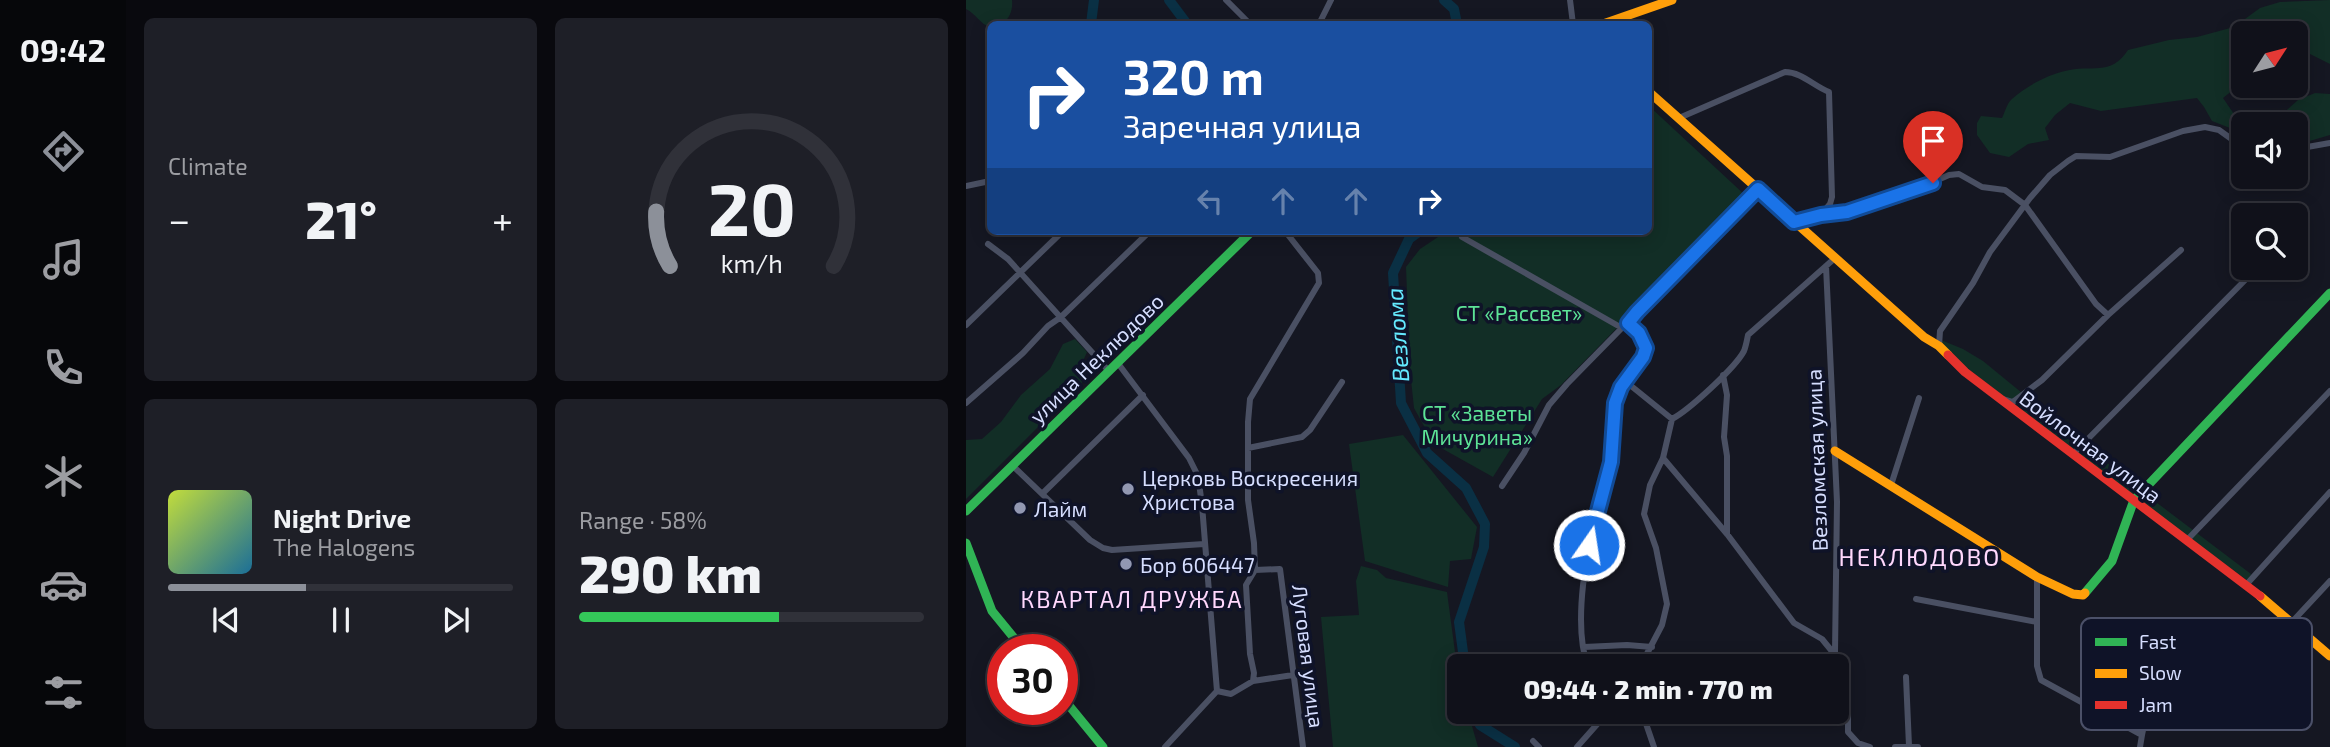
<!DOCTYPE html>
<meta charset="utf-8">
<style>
:root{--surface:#10111a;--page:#1e1f27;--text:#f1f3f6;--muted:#9c9da2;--line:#303139;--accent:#8c9099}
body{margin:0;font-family:"Exo 2",sans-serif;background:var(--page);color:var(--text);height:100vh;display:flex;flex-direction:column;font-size:26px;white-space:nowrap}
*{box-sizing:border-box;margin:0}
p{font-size:23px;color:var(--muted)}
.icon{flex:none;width:38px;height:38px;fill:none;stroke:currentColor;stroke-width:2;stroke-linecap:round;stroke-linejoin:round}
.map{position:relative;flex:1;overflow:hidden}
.sheet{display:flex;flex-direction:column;gap:18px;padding:18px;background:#09090e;width:840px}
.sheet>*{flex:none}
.top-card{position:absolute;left:21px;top:21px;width:665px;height:214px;border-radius:10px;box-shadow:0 4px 18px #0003,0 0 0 2px var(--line);background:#1a4fa0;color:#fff;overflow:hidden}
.needle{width:46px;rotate:54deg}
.buttons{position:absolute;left:1265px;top:21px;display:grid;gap:14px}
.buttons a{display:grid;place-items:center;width:77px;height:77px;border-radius:10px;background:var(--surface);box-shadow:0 4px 18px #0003,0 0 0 2px var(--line);font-size:35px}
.speed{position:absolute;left:21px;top:634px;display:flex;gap:14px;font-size:35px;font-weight:700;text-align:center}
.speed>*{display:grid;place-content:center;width:91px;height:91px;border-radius:50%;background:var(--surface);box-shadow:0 4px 18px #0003,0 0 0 2px var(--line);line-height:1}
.speed .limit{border:10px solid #d22;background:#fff;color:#111}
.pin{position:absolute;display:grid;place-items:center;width:60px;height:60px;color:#fff;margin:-72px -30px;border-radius:50% 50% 50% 0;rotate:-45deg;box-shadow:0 0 7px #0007}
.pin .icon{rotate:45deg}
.me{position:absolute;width:77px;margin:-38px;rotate:13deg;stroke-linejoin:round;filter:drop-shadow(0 0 5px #0008)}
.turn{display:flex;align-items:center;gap:24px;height:147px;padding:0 21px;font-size:32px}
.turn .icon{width:91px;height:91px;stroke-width:2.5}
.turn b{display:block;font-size:49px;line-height:60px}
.lanes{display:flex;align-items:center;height:66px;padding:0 21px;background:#0003;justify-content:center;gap:35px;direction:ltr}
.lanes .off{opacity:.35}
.big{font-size:52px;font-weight:800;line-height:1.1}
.sheet .tile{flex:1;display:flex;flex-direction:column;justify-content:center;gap:10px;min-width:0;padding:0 24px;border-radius:10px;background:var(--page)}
.sheet .dial{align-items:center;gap:0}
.dial svg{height:182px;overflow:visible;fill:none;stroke:var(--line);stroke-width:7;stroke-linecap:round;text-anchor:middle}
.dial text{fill:var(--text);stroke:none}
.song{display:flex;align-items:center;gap:21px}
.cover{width:84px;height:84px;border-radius:10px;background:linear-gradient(135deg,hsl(70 70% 55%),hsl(200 70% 35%))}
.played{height:7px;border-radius:4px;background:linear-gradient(90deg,var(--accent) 40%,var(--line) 40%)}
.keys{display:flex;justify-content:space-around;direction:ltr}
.heat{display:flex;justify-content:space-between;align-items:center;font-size:38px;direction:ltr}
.charge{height:10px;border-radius:5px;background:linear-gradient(90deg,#34c759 58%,var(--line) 0)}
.sheet .tiles{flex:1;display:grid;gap:18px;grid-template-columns:repeat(2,1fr)}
.trip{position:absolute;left:481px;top:654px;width:402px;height:70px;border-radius:10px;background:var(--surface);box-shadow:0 4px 18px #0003,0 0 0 2px var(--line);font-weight:800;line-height:70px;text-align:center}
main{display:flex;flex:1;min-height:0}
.tabs{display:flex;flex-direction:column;width:126px;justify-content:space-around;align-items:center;background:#06070a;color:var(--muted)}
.tabs .icon{width:49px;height:49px}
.tabs .on{color:var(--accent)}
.tabs b{font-size:32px;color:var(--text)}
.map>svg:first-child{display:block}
</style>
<main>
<nav class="tabs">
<b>09:42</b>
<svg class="icon on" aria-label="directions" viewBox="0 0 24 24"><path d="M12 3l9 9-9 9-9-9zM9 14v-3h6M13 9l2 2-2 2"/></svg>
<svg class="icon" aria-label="music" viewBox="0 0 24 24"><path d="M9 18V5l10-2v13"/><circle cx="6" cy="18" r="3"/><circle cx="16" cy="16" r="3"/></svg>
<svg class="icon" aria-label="phone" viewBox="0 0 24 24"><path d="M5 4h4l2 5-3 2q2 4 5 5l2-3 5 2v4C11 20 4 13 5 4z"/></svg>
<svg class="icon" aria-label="climate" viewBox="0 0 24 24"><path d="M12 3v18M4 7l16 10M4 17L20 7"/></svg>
<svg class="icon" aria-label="car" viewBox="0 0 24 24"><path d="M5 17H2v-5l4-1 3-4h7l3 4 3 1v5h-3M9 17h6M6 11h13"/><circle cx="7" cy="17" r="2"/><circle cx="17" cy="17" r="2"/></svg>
<svg class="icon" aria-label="filters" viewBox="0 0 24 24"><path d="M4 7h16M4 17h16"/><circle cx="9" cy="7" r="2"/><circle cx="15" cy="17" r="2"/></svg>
</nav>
<section class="sheet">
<div class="tiles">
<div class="tile"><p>Climate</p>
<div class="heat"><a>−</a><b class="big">21°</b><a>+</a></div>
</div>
<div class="tile dial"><svg viewBox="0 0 100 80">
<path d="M14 69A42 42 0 1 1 86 69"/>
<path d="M14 69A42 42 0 0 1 8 45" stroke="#8c9099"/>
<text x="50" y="56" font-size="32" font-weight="700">20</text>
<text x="50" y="72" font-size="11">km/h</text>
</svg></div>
<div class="tile">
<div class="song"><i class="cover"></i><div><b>Night Drive</b><p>The Halogens</p></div></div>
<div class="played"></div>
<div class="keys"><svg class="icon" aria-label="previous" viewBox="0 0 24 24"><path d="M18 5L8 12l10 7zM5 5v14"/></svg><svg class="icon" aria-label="pause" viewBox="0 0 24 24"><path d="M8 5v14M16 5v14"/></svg><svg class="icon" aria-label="next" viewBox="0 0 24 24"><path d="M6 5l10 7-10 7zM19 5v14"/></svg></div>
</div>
<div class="tile"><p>Range · 58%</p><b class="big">290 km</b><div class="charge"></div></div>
</div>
</section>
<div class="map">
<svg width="1364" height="747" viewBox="0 0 1364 747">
<rect width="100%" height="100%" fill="#151722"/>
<path fill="#122e26" d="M0,0H46C47,10 44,17 37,24H24V27C14,24 10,14 0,9Z
M1364,0V64L1330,47V33H1278L1277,82L1257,98L1270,117L1264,128L1246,121L1238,107L1231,98L1135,111L1104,103L1089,115L1079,128L1083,140L1062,144L1043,157L1024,153L1011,135V123L1015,116L1036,118C1039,112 1041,103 1046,99C1059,87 1081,75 1099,71C1124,64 1145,77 1162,50L1203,40L1231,37L1268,27L1294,8L1314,2Z
M1349,93L1364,94V135L1330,145V124H1305L1332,100Z
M683,106L780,196L595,385L576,399L527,477L468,444L448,408L444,370L440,267L454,249L481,231L558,233L564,231H682Z
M109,339L121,352L114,368L116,383L0,499V440L16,439L35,422L55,395L84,369L97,344Z
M975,340L997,349L1017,361L1178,493L1285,574L1282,581L1132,470L973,346Z
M437,435L511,527L505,559L484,561L482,587L399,561L383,444Z
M395,566L411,570L420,578L481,592L493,682L494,712H502L512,747H367L355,617L393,615L390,581Z"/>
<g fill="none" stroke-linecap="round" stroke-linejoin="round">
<path stroke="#0a3044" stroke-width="10" d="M203,0L221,24
M478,0L488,9L491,24
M125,24L128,0
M454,231L443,239L427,273L435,403L461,453L500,488L519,524L518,547L493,622L499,667
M507,712L514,725L549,747"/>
<path stroke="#4a5063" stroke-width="6" d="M260,0L284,24
M604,0L607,24
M353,24L365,0
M713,118L819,72C835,72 848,86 863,92L866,197L864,204L855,215
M1330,149L1364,143
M0,186L24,181
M828,222L855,215L881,212L967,182L983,175L993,174L1016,187L1039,190L1059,205L1130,304L1142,315
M496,237L656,328
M22,244L42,259L142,370
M860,266L871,502L869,652
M0,325L97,231
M973,346L974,331L1007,283L1024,252L1064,198L1084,175L1102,161L1110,156L1144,157L1217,131L1239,127L1253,130L1278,148
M151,362L223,458L232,476L236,505L251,691L199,747
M757,375L761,395L758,437L761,456V534
M659,381L706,419C723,410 769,368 778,351C780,346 781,340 782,335L869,258
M1037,399L1047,402L1076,380L1142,315L1215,250
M0,403L57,353L82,326L95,317L184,231
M282,448L336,437L344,430L376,382
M1107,454L1291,268
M697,458L761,534L828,623L856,639L878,666L882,676V732L892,743L904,747
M46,465L124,540L137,548L146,550L238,544
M925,485L953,398
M536,486L558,453L583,405L601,384L792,189
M76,494L177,395
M1221,540L1364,391
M289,570L288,543L282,500V422L284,399L353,283L352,273L319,231
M289,570L314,569L337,747
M1071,577V666L1075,680L1176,735L1196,640
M1280,585L1364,492
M950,599L1071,622
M1326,622L1364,581
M618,647L661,645L686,647
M622,667C606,624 621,547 633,503C636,490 642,476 645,462C649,443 644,422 649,404C655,381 675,368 680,348L673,333L662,323
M674,667L696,625L701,604L690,548L678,514L684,485L697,458L706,419
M940,677L943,746
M287,681L288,673L284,654L280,585L289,570
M251,691L265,694L287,681L327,675
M676,712L688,747
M567,741L573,747
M611,747L642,712
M929,747H952
M1174,747L1176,735"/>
<path stroke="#30b455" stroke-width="9" d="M0,511L286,231
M0,543L26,611L57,649
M1119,593L1146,561L1168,500L1364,293
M96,697L137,747"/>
<path stroke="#ff9f0a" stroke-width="9" d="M637,24L706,0
M682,91L958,337L973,346L982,355
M869,451L1071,577L1107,594L1117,595L1119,593
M1294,596L1364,656"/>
<path stroke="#e5322d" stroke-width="9" d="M982,355L999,372L1294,596"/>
</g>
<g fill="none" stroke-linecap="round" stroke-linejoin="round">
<defs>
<path id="route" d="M623,545L645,462L649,403L655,387L677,357L680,348L673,333L662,323L671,312L792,189L828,222L855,215L881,212L967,183"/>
</defs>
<use href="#route" stroke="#114b97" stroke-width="18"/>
<use href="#route" stroke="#1a73e8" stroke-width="12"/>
</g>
<g fill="#9298b2" stroke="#0f1328" stroke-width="2.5">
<circle cx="162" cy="489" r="7"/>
<circle cx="54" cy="508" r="7"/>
<circle cx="160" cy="564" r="7"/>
</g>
<g text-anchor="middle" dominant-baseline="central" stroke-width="7" stroke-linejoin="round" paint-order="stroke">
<g font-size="21" fill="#5de397" stroke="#0f1328">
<text x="553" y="312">СТ «Рассвет»</text>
<text x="511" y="412">СТ «Заветы<tspan x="511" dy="24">Мичурина»</tspan></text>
</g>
<g font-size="21" fill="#d6deff" stroke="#0f1328">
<text transform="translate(130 358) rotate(-44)">улица Неклюдово</text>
<text transform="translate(1125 446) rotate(37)">Войлочная улица</text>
<text transform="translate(850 460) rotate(-92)">Везломская улица</text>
<text transform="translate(343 656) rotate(83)">Луговая улица</text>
</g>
<g font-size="21" fill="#d6deff" stroke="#0f1328" text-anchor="start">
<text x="176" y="477">Церковь Воскресения<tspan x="176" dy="24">Христова</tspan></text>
<text x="68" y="508">Лайм</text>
<text x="174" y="564">Бор 606447</text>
</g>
<g font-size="23" font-style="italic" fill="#64e9ff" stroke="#0f1328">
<text transform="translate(431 335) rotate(-94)">Везлома</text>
</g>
<g font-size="23" letter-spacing="2" fill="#ffd8fd" stroke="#0f1328">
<text x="166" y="599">КВАРТАЛ ДРУЖБА</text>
</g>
<g font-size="24" letter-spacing="2" fill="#ffd8fd" stroke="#0f1328">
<text x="954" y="556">НЕКЛЮДОВО</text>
</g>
</g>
<rect x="1115" y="618" width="231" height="112" rx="10" fill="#0f1328" stroke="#4b5068" stroke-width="2"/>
<rect x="1129" y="638" width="32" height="8" fill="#30b455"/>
<rect x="1129" y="669" width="32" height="9" fill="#ff9f0a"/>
<rect x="1129" y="701" width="32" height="8" fill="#e5322d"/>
<g font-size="19" fill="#d6deff">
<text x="1173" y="649">Fast</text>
<text x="1173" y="680">Slow</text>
<text x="1173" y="712">Jam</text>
</g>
</svg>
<div class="buttons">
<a><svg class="needle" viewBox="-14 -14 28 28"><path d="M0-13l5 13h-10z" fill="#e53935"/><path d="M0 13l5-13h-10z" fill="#9c9da2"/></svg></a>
<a><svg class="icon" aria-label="sound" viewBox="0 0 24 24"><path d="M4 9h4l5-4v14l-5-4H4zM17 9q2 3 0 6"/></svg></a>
<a><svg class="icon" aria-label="search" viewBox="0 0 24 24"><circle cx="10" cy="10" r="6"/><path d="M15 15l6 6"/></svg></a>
</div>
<div class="speed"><div class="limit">30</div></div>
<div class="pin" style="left:967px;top:183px;background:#d93025"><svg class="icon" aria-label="arrive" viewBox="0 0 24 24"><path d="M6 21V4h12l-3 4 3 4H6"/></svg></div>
<svg class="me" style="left:623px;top:545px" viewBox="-20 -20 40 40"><circle r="17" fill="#1a73e8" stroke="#fff" stroke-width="3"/><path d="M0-11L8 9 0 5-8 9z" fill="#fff"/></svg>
<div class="trip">09:44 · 2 min · 770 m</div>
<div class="top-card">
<div class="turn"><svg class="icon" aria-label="right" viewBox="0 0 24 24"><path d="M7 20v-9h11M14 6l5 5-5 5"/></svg><div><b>320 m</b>Заречная улица</div></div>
<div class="lanes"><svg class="icon off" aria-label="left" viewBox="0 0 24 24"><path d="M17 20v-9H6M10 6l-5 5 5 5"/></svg><svg class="icon off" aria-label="ahead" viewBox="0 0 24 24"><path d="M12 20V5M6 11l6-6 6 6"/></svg><svg class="icon off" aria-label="ahead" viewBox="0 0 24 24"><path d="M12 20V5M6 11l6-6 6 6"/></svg><svg class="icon" aria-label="right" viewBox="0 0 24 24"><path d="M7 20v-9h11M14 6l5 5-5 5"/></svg></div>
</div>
</div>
</main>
